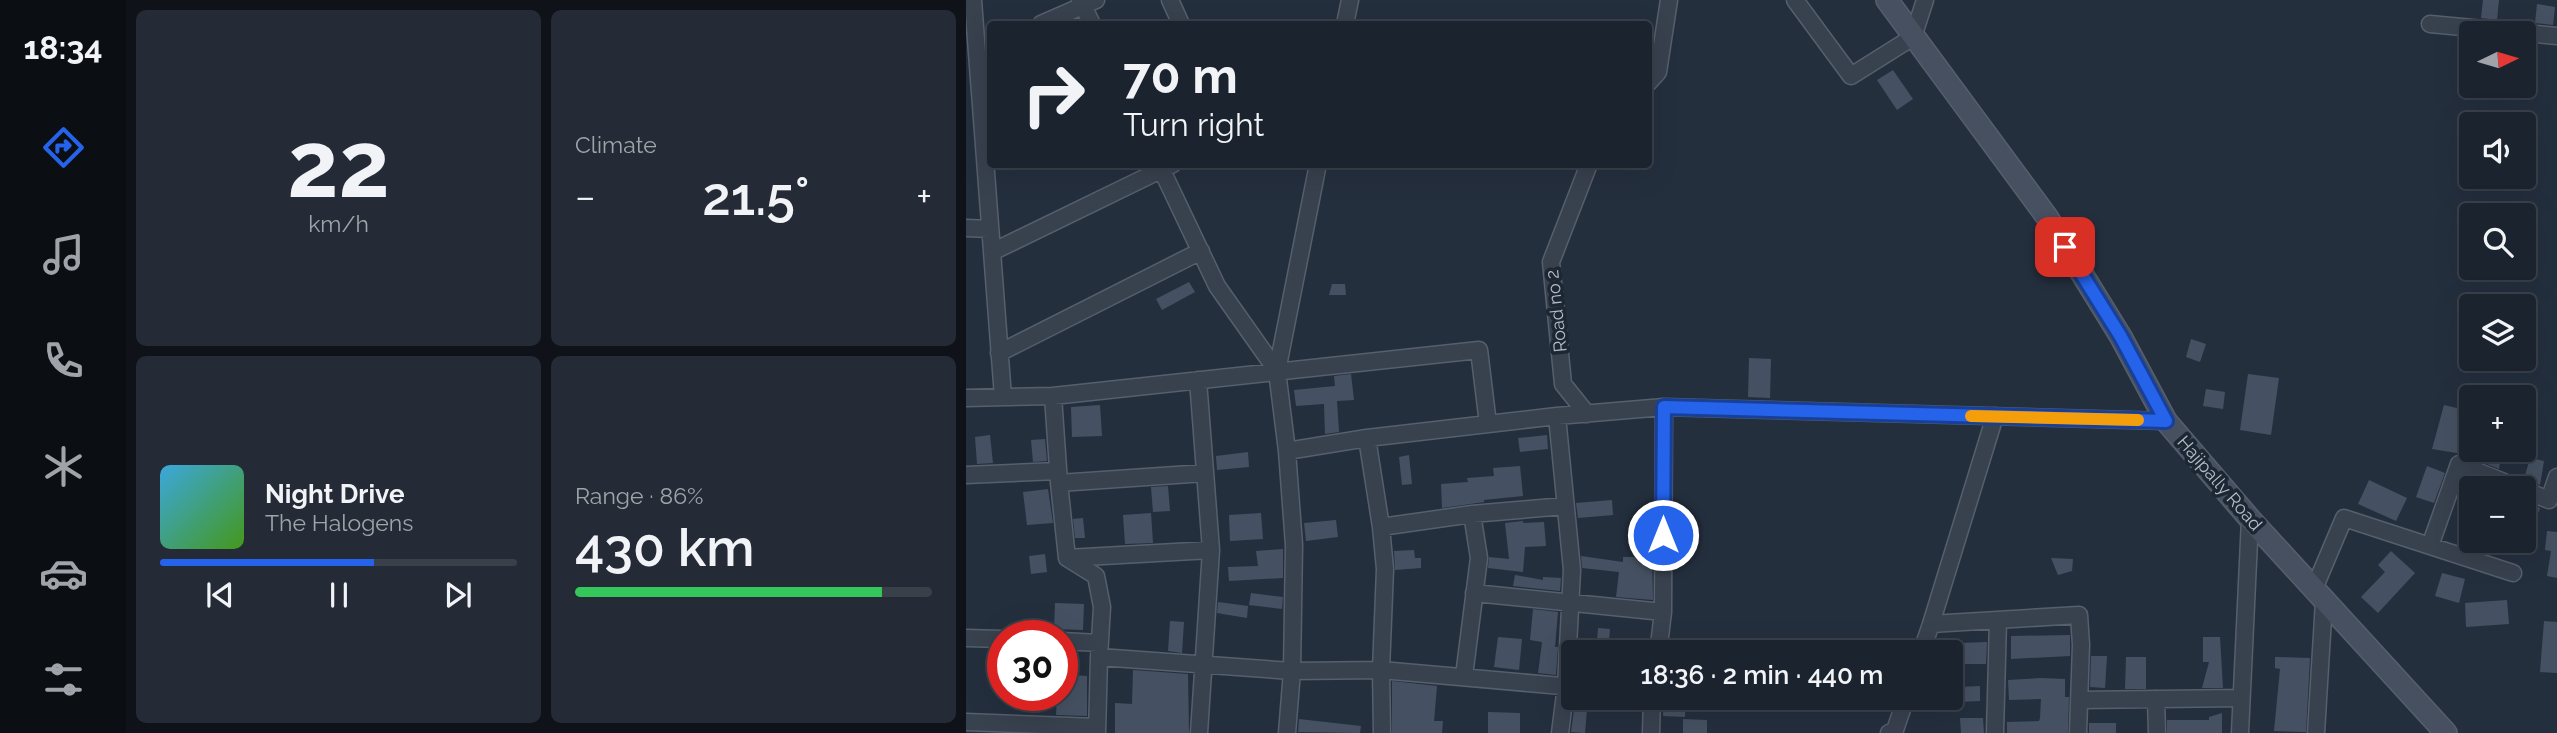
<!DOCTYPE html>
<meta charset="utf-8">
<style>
:root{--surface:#1b232e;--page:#242b36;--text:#f1f3f6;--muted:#a0a4aa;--line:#39404a;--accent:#2563eb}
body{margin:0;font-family:Raleway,sans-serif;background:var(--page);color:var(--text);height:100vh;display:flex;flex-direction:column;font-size:26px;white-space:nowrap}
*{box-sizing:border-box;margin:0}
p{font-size:23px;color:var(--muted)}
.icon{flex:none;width:38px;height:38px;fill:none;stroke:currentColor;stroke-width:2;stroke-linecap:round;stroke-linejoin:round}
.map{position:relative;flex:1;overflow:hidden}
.sheet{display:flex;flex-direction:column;gap:10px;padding:10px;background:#0f1319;width:840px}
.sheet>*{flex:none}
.guide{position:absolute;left:21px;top:21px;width:665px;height:147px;border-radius:7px;box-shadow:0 7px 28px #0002,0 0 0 2px var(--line);background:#1b232e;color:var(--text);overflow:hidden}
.needle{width:46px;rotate:85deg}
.controls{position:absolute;left:1493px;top:21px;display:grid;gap:14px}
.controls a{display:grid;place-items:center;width:77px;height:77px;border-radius:7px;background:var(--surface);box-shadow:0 7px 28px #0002,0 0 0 2px var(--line);font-size:35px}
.speed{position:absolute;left:21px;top:620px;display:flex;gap:14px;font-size:35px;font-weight:700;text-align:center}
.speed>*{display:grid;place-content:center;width:91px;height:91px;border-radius:50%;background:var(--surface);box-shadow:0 7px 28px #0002,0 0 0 2px var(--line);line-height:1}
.speed .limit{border:10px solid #d22;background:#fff;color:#111}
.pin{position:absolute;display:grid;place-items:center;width:60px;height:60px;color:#fff;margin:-30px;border-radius:14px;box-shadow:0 4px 10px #0006}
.me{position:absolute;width:77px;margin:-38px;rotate:0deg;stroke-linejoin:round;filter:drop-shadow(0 0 5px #0008)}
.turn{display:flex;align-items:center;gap:24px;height:147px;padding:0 21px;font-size:32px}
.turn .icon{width:91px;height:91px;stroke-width:2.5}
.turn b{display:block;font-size:49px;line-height:60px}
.big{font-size:52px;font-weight:600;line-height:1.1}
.sheet .widget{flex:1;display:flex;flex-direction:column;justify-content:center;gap:10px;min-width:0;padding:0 24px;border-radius:10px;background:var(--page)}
.sheet .dial{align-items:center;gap:0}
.dial b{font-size:91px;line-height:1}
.song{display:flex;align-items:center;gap:21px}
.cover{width:84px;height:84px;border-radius:10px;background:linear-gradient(135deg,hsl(200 70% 55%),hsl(100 70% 35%))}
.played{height:7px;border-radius:4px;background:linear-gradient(90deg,var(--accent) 60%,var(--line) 60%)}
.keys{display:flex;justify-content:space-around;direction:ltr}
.heat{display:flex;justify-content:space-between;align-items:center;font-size:38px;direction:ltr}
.charge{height:10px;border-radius:5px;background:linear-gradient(90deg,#34c759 86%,var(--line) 0)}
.sheet .tiles{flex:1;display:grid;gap:10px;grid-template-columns:repeat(2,1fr)}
.trip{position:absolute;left:595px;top:640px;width:402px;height:70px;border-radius:7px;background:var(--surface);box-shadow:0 7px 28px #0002,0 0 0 2px var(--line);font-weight:600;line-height:70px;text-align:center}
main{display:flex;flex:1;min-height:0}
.tab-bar{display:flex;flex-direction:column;width:126px;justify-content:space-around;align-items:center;background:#0b0e12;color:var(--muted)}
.tab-bar .icon{width:49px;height:49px}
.tab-bar .on{color:var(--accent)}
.tab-bar b{font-size:32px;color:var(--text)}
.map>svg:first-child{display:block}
</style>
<main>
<nav class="tab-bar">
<b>18:34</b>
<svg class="icon on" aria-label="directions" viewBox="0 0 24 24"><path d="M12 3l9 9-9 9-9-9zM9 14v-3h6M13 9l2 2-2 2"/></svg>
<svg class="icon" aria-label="music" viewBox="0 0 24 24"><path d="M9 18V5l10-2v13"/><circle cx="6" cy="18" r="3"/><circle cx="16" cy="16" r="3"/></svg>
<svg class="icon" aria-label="phone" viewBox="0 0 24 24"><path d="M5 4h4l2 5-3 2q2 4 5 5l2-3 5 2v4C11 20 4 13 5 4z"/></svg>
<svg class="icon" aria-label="climate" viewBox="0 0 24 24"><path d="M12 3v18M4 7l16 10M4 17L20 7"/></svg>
<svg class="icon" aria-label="car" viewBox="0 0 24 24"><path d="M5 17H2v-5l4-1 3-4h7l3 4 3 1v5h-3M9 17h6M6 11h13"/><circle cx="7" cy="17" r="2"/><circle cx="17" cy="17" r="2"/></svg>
<svg class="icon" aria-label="filters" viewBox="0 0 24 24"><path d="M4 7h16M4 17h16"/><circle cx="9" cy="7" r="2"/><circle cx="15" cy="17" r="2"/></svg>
</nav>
<section class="sheet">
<div class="tiles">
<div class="widget dial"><b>22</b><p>km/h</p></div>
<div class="widget"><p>Climate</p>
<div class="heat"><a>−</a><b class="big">21.5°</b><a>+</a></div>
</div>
<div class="widget">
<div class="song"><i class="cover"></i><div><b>Night Drive</b><p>The Halogens</p></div></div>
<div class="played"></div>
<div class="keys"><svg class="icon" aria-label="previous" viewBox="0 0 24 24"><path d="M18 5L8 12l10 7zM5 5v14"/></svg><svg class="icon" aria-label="pause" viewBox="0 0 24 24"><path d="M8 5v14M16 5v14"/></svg><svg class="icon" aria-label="next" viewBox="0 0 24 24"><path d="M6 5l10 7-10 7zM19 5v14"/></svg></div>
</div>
<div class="widget"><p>Range · 86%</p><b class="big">430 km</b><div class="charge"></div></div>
</div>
</section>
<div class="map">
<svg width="1591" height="733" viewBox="0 0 1591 733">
<rect width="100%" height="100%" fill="#242f3e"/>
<path fill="#455162" d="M1517,0H1533L1531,20L1515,18Z
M1571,4L1589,7L1587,25L1569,23Z
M927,70L947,99L931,110L911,80Z
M223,282L229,292L196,310L190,299Z
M366,284H379L380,295H363Z
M1225,339L1240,344L1234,362L1220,357Z
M783,358L805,359L804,398L782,397Z
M385,374L388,400L371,401L373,432L359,434L358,404L330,406L328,390L369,386L368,376Z
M1282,374L1313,378L1305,435L1274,430Z
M1240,389L1259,392L1257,409L1237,406Z
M134,405L136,436L106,437L105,407Z
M1478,405L1495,409L1493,416L1505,420V450H1536L1533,469L1497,454L1466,449Z
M24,435L27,463L11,464L9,437Z
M581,435L582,449L554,452L552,438Z
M79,439L81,461L67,462L65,440Z
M282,452L283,467L251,470L250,456Z
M443,455L446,484L436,485L433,457Z
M1564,458L1578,461L1574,485L1558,479Z
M554,466L557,496L518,500V502L476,508L475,484L502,482L501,478L528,476L527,468Z
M1461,466L1479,473L1468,503L1450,497Z
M1403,480L1441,498L1430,521L1392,504Z
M202,486L204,511L187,512L185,487Z
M82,489L87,523L61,525L57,492Z
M646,500L647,515L612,518L610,503Z
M1558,501L1574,508L1559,550H1558Z
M185,513L187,543L159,544L157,515Z
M295,513L297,539L264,541L263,515Z
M117,518L119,538H109L107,519Z
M370,520L372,537L340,541L338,523Z
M557,521V523L578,522L580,546L559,547L557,572L522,568L523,557L543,559L539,523Z
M1581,531L1591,532V578L1581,576L1585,551L1579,550Z
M317,549V578L263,581L262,567L292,566L290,551Z
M448,550L449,558H455V568L429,570L428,551Z
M1425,551L1449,573L1412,613L1395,597L1419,572L1412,565Z
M79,554L81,572L65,574L63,556Z
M615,556L657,562V557H686L687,600L650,597L653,572L616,568Z
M1085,558L1107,559L1106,571L1092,575Z
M1476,573L1499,579L1493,603L1469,596Z
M549,575L577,580V577L595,578L594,591L547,586Z
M285,593L317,597L316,609L283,605Z
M1541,600L1543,624L1500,627L1499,603Z
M252,602L282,606L281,618L251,613Z
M89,603L118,604L117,630L88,629Z
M567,609L592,612L589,647H592L590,675L572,673L576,642L564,640Z
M204,621L218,622L216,653L202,651Z
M1578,621L1591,622V673L1574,672Z
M632,628L644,629L642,653H630Z
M1104,635V656L1045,659V636Z
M532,637L556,639L553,670L528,667Z
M1237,637H1254L1257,688H1236L1243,662H1237Z
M1021,642L1020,664H993V643Z
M1125,656H1141L1139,688L1124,687Z
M1160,657H1180V689H1159Z
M1309,657L1344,658L1340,732L1308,731L1314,669L1309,668Z
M167,670L222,674L223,733H149V703L166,704Z
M96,674L121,676V716L90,715L91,695H96Z
M1074,678L1099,679V697H1103L1102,733H1041V722L1073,721L1074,718L1075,699L1043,700L1042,680Z
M426,681L471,686L468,721H477L476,733H426Z
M1014,686V701L992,702V687Z
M698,698H720L719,717L697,716Z
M608,709L621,710L619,733L605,732Z
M522,712L554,713V733H522Z
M1256,713V733H1201V720H1243V717Z
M994,718H1017L1018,733H995Z
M333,719L395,726L394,733L332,732Z
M717,719L741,720V733H717Z
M1123,723H1150V733H1123Z"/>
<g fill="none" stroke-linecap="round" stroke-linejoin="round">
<defs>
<path id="street" d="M7,0L37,397
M114,0L126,24
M204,0L215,24
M829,0L885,76L947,37L959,0
M75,24L130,0
M379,24L384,0
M1464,24L1591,36
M682,83L692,72L703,0
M193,164L251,286L311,371
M0,228L24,229
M26,252L207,164
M33,353L235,251
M232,380L245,550L233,733
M87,396L93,483L101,558
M0,398L87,396L513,350L522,424
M621,414L597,384L585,262L623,164
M591,416L606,570L600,686L594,733
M401,438L591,416L698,407L1200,421
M321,451L401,438L415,527
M0,475L92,471
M93,483L239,473
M1558,490L1583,500L1591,477
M599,506L506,514L415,527L419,569L415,670L607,687
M1464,546L1493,464L1553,488
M1348,589L1378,518L1547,573
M508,593L697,612
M965,624L1029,416
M0,638L37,639
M96,641L133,643
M692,653L697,612L698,407
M955,653L965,624L1113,615L1115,645L1112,733
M133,657L136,607L130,576L101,558L245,550
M498,676L513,558L506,514
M1190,699L1191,733
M1113,700L1275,698
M0,722L131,727
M131,733L133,657L326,671L415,670L416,733
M321,733L326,671L328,545L321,451L311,371L352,164
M685,733L686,698
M923,733L929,730L940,698
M1029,733L1032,620
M1274,733L1284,519
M1350,733L1358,601"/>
<path id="secondary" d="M921,0L1081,217L1155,337L1200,421L1284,519L1480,733"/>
</defs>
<use href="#street" stroke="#565f6c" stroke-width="19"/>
<use href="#secondary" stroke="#565f6c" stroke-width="24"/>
<use href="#street" stroke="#38414e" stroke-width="16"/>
<use href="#secondary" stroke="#465061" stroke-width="21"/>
</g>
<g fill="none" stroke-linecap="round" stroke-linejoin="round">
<defs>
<path id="route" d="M697,535L698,407L1200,421L1155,337L1099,247"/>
</defs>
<use href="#route" stroke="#184099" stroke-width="18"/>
<use href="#route" stroke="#2563eb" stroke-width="12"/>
<path stroke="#f59e0b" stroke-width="12" d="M1005,416L1172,420"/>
</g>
<g text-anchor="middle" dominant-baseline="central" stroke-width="7" stroke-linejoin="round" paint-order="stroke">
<g font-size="18" fill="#b4bcc9" stroke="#1d2633">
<text transform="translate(590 311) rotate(-96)">Road no 2</text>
<text transform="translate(1254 483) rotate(49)">Hajipally Road</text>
</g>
</g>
</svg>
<div class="controls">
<a><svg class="needle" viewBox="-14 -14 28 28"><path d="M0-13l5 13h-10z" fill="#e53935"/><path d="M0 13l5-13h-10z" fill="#a0a4aa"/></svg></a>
<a><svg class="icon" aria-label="sound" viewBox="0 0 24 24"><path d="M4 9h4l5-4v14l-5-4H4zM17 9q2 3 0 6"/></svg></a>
<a><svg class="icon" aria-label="search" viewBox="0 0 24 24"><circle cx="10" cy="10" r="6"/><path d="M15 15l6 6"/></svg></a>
<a><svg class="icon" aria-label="layers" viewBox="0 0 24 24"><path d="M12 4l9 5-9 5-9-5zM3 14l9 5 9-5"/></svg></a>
<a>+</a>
<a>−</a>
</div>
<div class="speed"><div class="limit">30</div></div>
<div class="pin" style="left:1099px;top:247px;background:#d93025"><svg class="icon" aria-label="arrive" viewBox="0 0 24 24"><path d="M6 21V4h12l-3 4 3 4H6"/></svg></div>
<svg class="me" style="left:697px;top:535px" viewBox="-20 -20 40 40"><circle r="17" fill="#2563eb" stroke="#fff" stroke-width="3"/><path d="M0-11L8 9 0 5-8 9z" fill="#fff"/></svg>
<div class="trip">18:36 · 2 min · 440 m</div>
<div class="guide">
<div class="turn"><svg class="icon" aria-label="right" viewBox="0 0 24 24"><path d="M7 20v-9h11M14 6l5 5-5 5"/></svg><div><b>70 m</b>Turn right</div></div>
</div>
</div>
</main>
